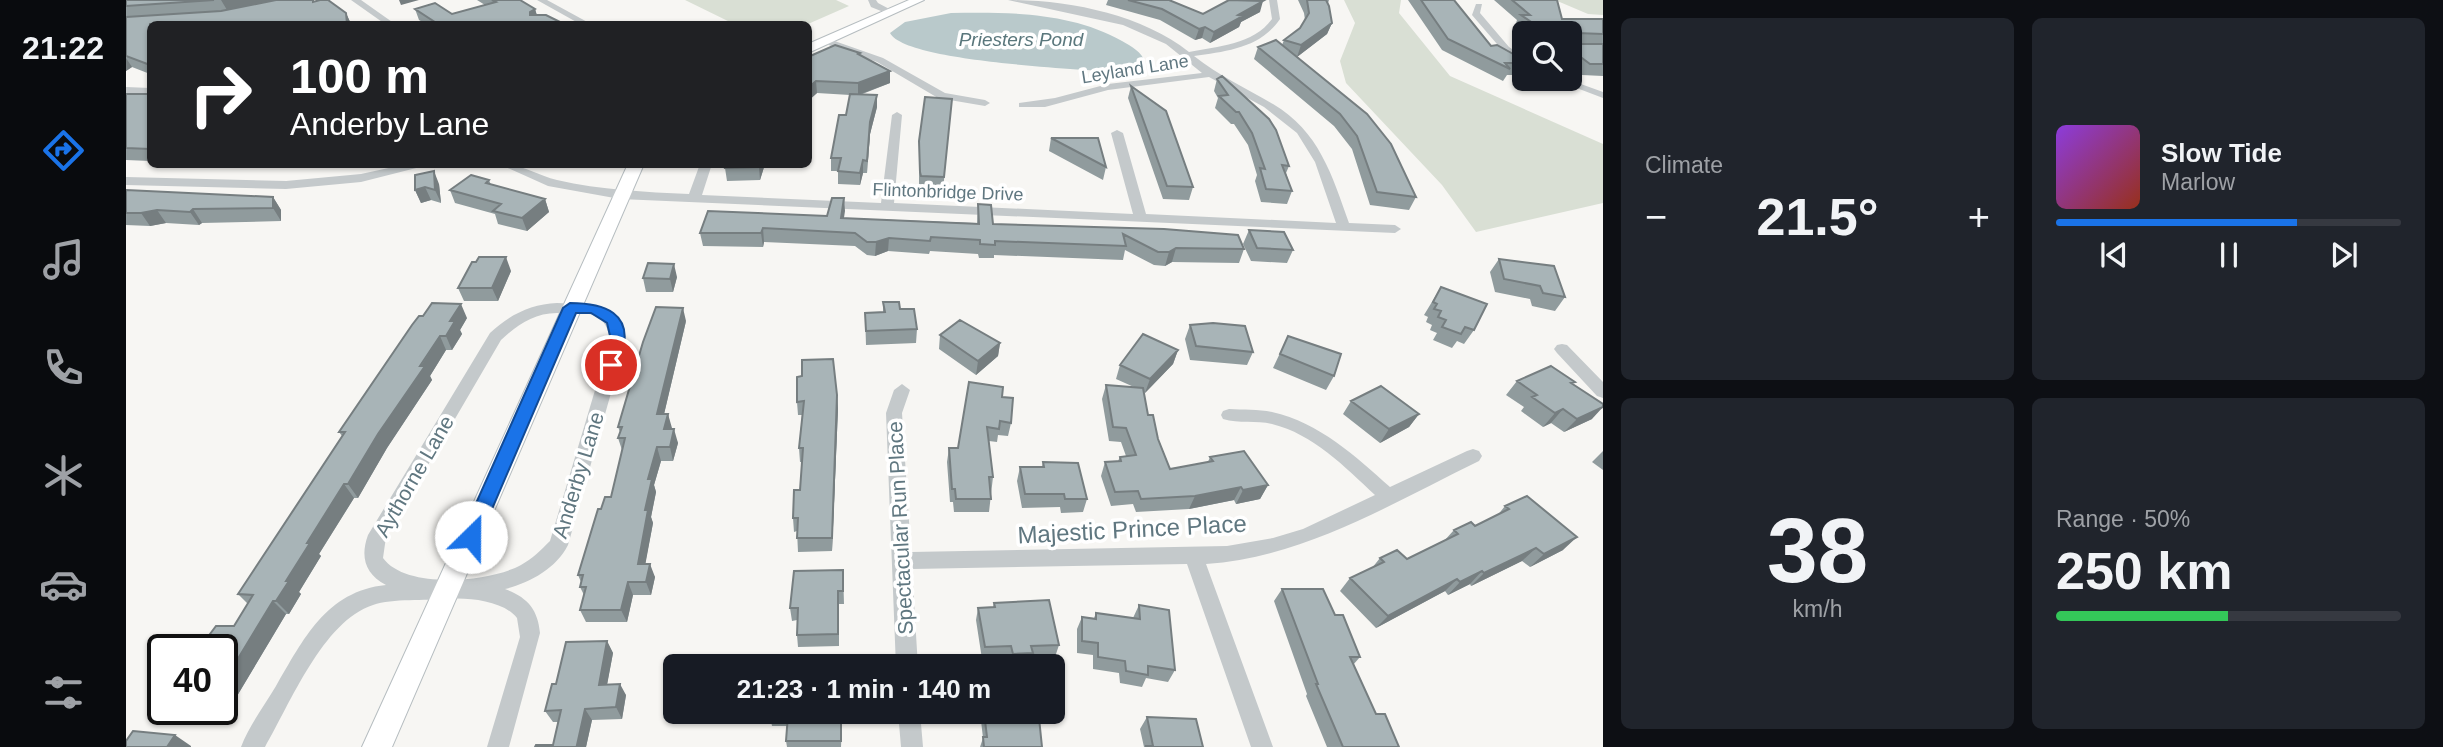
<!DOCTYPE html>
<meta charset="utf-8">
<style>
:root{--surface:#171b24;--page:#20242c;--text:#f1f3f6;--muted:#9ea1a6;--line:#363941;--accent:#1a73e8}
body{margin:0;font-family:Arial,sans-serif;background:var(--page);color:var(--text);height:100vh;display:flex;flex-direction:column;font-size:26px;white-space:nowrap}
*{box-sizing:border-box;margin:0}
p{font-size:23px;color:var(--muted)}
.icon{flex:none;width:38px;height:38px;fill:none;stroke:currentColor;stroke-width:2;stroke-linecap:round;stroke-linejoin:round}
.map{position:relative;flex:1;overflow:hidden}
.side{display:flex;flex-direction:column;gap:18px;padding:18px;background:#0d0f14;width:840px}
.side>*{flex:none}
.top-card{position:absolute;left:21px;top:21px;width:665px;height:147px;border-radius:10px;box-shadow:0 2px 5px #0004;background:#202124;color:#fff;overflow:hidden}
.tools{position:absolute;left:1386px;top:21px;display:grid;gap:14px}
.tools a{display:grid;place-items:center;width:70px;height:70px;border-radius:10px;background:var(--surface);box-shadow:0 2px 5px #0004;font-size:35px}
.speed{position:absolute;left:21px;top:634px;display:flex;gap:14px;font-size:35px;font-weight:700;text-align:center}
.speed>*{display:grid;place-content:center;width:91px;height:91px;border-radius:50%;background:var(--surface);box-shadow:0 2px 5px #0004;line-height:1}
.speed .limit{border:4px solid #111;border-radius:10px;background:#fff;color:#111}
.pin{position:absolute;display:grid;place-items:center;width:60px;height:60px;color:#fff;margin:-30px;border:4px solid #fff;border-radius:50%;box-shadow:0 2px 7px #0007}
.me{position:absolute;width:77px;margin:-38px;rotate:23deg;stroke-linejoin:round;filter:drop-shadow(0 0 5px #0008)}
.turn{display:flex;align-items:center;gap:24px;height:147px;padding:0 28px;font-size:32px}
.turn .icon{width:91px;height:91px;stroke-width:2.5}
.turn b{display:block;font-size:49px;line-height:60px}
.big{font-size:52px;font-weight:700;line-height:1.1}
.side .tile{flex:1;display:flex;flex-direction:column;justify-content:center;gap:10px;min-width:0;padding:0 24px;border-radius:10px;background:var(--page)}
.side .dial{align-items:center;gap:0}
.dial b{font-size:91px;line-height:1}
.song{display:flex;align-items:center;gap:21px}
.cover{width:84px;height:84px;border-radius:10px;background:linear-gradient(135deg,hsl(270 70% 55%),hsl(10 70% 35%))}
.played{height:7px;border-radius:4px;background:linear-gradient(90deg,var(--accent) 70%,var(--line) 70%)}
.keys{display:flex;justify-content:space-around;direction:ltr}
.heat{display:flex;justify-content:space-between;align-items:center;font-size:38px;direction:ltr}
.charge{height:10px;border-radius:5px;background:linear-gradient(90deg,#34c759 50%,var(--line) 0)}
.side .tiles{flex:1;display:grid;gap:18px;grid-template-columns:repeat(2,1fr)}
.trip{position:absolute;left:537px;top:654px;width:402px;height:70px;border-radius:10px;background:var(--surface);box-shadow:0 2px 5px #0004;font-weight:700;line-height:70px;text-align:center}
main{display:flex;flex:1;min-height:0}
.tabs{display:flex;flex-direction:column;width:126px;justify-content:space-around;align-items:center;background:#090b0e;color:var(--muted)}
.tabs .icon{width:49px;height:49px}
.tabs .active{color:var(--accent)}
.tabs b{font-size:32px;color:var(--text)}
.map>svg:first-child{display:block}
</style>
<main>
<nav class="tabs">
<b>21:22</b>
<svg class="icon active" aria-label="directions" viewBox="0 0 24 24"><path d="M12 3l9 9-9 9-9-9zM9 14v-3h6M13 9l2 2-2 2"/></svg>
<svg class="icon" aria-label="music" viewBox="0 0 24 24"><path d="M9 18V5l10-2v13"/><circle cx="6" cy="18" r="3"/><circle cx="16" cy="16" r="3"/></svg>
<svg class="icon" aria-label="phone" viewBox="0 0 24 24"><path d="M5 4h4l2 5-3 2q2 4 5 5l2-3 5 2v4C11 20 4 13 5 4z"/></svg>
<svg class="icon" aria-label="climate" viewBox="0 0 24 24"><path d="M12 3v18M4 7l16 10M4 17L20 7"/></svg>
<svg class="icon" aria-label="car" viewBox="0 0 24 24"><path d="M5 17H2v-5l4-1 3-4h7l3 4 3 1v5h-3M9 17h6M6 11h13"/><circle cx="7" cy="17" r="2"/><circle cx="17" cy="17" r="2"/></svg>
<svg class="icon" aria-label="filters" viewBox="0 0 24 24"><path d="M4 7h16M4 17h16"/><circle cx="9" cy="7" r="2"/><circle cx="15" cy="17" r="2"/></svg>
</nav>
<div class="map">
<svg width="1477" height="747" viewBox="0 0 1477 747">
<rect width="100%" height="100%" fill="#f7f6f3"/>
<path fill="#d9dfd4" d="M559,0H710L723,6L682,24H608Z
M1218,0H1275L1273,13L1324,76L1477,144V203L1350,232L1316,185L1220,83L1214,61L1229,23Z
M1429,0H1477V15L1462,14Z"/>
<path fill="#b9c9cb" d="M825,13C882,12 945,12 996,41C1005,46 1016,52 1019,62L1004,70L991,72C955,69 779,62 764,33L779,22Z"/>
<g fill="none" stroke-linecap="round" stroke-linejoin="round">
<defs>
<path id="secondary" d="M783,0H798L682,53V44Z
M502,164H518L266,747H236Z"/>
</defs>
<use href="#secondary" stroke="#b6bdc0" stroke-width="2"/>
<path fill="#c4c9cb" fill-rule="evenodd" d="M225,0H235L269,24H259Z
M411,0H421L465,24H454Z
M742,0H750L752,3L769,12L765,15L745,7Z
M882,0C942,0 1015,14 1063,52C1092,46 1127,45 1146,19L1143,0H1151L1154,19C1134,48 1101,51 1068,56C1093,76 1120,88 1147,104C1193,131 1206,175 1223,223L1269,225L1275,229L1269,233L494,199L422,186L373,164C397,164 410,175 431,180C475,190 519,192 563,194L574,164H586L576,195L755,203L766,115L771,112L776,115L768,203L1007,214L985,133L991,130L997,133L1020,214L1210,223L1189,162L1171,133L1138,107L1083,77L982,90L919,107H893V103L929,98L982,84L1076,73L1040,44L997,25Z
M1350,4H1356L1354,13L1383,47L1398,57V64L1377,51L1346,15Z
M700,38L757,58L819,93L859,100L864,103L859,106L812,98L751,62L697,43V39Z
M1427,79H1441L1477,92V98Z
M0,87L24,88V94L0,93Z
M281,164H306L235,182L160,189L0,185V177L160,181L235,174Z
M431,303C463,304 494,302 500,340L442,545C430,569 403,583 379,589C401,597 412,609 414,633L383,747H361L394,637L391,618C378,601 342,597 321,599C299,601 267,598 247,605C197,621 164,704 139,747H115C123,726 138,706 150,686C177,640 200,591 260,585C239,574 234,557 242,535L364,333C383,315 405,304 431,303ZM431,313C457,313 480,309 484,340L424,541C415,550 406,559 395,565C364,582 280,590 257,558L260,537L375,340C391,325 408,313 431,313Z
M1436,344L1441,345L1477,382V398L1471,396L1431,353L1428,349L1431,345Z
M776,384L784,390L776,413L785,552L1101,546L1147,538L1177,529L1249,495C1219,467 1187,434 1146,424C1130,420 1113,424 1097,419L1095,415L1097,411L1103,409C1117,410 1132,409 1146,412C1194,423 1229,456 1264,487L1341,451L1347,449L1353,451L1356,456L1353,461C1266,503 1180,557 1080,564L1147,747H1125L1061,564L786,569L792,667H770L760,413L768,390Z
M772,712H794L797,747H775Z"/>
<use href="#secondary" fill="#fff" fill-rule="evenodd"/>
</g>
<path fill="#909b9d" d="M0,0H187V2L220,13L225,24H24V74L6,67L0,71Z
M351,0H394L409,9L411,15L438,24H300L293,20L289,9L326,14L359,5Z
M982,0H1043L1077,14L1134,12L1115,22L1113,27L1084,43L1076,38L1069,40L1034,20L980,5Z
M1172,0H1203L1202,3L1206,23L1201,34L1171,57L1290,197L1283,210L1244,205L1226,149L1208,126L1128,59L1132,47L1156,45L1158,40L1174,28L1179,20L1178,13Z
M1282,0H1328L1365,46L1398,60V71L1396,75H1381L1377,81L1316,50Z
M1368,0H1431L1436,19H1477V76L1456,75L1444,66V33H1399L1389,26L1391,20Z
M734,53V55L764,71V83L734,95H751V107L744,134L741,173H737L734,185L712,184V171H705V158L720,115L724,95L691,93L682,101V57Z
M1091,79L1163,166L1160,173L1166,191L1161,204L1135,202L1129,181L1131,175L1122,145L1108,124H1105L1089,108L1092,98L1088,91Z
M1005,86L1067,187L1063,200L1037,199L1002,98Z
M0,94H24V161L0,160Z
M826,99L817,190L795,189L793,185V141Z
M925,138L980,167L977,180L923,151Z
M600,164H639L634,180L601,181L599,168Z
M363,180L365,185L419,199L423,212L401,231L372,224L369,214L329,203L324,190Z
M313,184L315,203L305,200L295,203L289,190Z
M0,190L147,197L155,210V221L76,223L73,225L40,223L24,226L0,225Z
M718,198V218L851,223L852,204L867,224L1038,229L1118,249L1113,263L1046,262L1039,266L1028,265L999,250L997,260L868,255V258H853L852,254L804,251L803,254L762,251L749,256L741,255L729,246L638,242L637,247L577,246L574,233L701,216Z
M1123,230L1167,250L1161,263L1125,261L1117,244Z
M1373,259L1439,297L1429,311L1406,306L1404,299L1369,292L1364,272Z
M385,271L372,301H338L332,288Z
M551,277L547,292H520L517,278Z
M1315,287L1348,330L1338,344L1331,341L1326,348L1307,340L1311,333L1304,330L1306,325L1300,322L1302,317L1298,315Z
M757,302L774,309L791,329L790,343L740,345L739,313L757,312Z
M341,318L334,330L336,334L326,350H320L304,376L306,380L261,448L232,498H228L193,554L195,556L173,592L175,594L163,614H160L102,711L59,709H96V649L81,638L108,626L122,604L112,594L216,436L213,432L286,325Z
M560,321L538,414H542L545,429L552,443L547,461H535L528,485L530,492L525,517L527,523L519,564L529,577L525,595H507L501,622H460L454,610L458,595L454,587L455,582L452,575L475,509L485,497L496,450L492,438L494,432L492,427Z
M1064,325L1127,352L1121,365L1064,360L1059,339Z
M814,335L874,343L872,356L850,375L813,349Z
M1162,336L1208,376L1200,390L1147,368Z
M1052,350L1047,364L1019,393L1018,392L1022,415L1044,469L1082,462L1084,457L1142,485L1134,499L1110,504L1108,500L1063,509L1010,512L1007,504L985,506L975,476L979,462L992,461L994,457L1000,456L995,442L983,441L976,399L980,385L1008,387L990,379L994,365Z
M1391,381L1449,382L1447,384L1466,419L1438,432L1425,423L1417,427L1395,411L1398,407L1380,395Z
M711,395L712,409L706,551L672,552L671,531L668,532L667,518L674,490L676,462H674L673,448L676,415H672L671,402Z
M876,397L885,423L882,436L872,435L871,442L863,441L867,477L863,512H828L827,502H824L821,462L823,448H832Z
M1225,401L1293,414L1283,427L1254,443L1217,414Z
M1477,451V470L1466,462Z
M917,462L961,499L957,512L935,513L934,507L896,508L891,481L894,467H916Z
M1379,506L1437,550L1404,567L1396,561L1345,586L1344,584L1322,595L1319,591L1250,628L1214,591L1224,578L1246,568L1254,558L1281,559L1318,541L1328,530L1349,526L1371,516Z
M717,570L718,604H713V646L672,647L671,635V620L666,621L664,608Z
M1156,589L1209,615L1234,657L1227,665L1250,714L1273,747H1201L1180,696L1181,694L1148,601Z
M868,603L933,645L929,657L905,658L903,665L884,666L882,658L856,659L850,620L852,608L867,607Z
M1013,605L1049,670L1042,682L1020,678L1016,687L994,683L993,673L967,669V655L951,653V629L956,617L968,618L970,613L1007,618Z
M481,641L487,653L481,684L500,695L496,719L466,720L460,747H409L427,745L432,722H427L419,711L430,684Z
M643,712H712L716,725L715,747H661L660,741L661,726H646Z
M854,712H903L904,719L916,747H854L857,738Z
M1021,717L1077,747H1018L1014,729Z"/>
<path fill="#767e80" d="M95,0H167L101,10Z
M273,0H293L275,5Z
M1137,1L1134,12L1115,22L1113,27L1084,43L1088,32L1112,15Z
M409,9L412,20L407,23L404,12Z
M220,13L225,24H221Z
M1206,23L1201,34L1171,57L1175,45Z
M1079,27L1076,38L1069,40L1073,29Z
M0,58L6,67L0,71Z
M764,71V83L732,95V83Z
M690,81L691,93L682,101V88Z
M751,95V107L744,134L741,173L744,122Z
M737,160V173L734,185V173Z
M634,164H639L634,180L633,167Z
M308,171L313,184L315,203L309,190Z
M299,187L305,200L295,203L289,190Z
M147,197L155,210V221L147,208Z
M718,198L719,211L716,231L715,218Z
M419,199L423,212L401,231L396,218Z
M67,209L76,223L73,225L64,212Z
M31,210L40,223L24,226L15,213Z
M637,228L638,242L637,247L635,233Z
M763,238L762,251L749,256L750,242Z
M1050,248L1046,262L1039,266L1043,252Z
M380,257L385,271L372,301L366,288Z
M548,264L551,277L547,292L544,279Z
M335,304L341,318L334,330L336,334L326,350L320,336L324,321Z
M557,308L560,321L535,427L531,414Z
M314,336L320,350L304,376L306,380L261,448L232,498L222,484L252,434Z
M874,343L872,356L850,375L852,361Z
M1052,350L1047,364L1019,393L1024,379Z
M711,395L712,409L706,551V538Z
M1477,407L1466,419L1438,432L1451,419Z
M1437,409L1425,423L1417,427L1429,413Z
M542,414L546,428L542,442L538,429Z
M1293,414L1283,427L1254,443L1263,429Z
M548,429L552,443L547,461L544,447Z
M531,447L535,461L528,485L530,492L525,517L527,523L517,577L512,564L522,479Z
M218,484L228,498L193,554L195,556L173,592L175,594L163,614L150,601L181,543Z
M1142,485L1134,499L1110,504L1117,490Z
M1115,487L1108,500L1063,509L1069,496Z
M1451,537L1437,550L1404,567L1418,554Z
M1410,548L1396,561L1345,586L1358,573Z
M524,564L529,577L525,595L520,582Z
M1356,571L1344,584L1322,595L1334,582Z
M1331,579L1319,591L1250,628L1262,616Z
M502,582L507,595L501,622L495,610Z
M147,601L160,614L102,711L96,707V685Z
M481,641L487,653L479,696L473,685Z
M494,684L500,695L496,719L490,707Z
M459,709L466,720L460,747H452L451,745Z
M49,735L65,746V747H41Z"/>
<path fill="#a8b4b7" stroke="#767e80" stroke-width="2" d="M0,0H88L0,6Z
M150,0H187V2L194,0H202L220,13L221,24H24V65L0,56V17L95,11Z
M366,0H394L409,9L404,12V15H420L438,24H312L289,9L309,3L326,14L370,2Z
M1002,0H1043L1077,14L1103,0L1137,1L1112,15L1117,16L1088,32L1079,27L1073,29L1036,9Z
M1181,0H1200L1203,6L1206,23L1175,45L1158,40L1174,28L1183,13Z
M1295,0H1328L1365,46L1371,45L1398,60V63H1379L1384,69L1322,39Z
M1386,0H1431L1436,19H1477V34L1451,33L1448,42L1451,44H1477V64H1464L1444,49V33H1421L1395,15H1404Z
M1150,40L1241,114L1265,144L1290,197L1251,192L1231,136L1214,114L1132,47Z
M709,45L734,53L732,54L764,71L732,83L690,81L682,88V57Z
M1096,76L1143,119L1150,130L1163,166L1156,165L1166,191L1140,189L1134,168L1139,169L1126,133L1113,112H1110L1093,96L1102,95L1091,79Z
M1005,86L1040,111L1067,187L1041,186Z
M0,94H24V149L0,148Z
M724,94L751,95L744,122L741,161L737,160L734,173L712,171L715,158H705L713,115H720Z
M799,97L826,99L818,177L795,176L794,172L793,141Z
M925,138H972L980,167Z
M600,164H634L633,167L599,168Z
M308,171L309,190L299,187L289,190V175Z
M345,175L363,180L360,183L419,199L396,218L367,211L375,204L324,190Z
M0,190L147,197V208L67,209L64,212L31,210L15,213H0Z
M706,198H718L715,218L853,224L852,204L865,205L867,224L1038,229L1112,235L1118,249L1050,248L1043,252H1032L997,234L1000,246L869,241V245L854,244V240L805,237L804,241L763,238L750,242H741L729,233L637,228L635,233H574L582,211L701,216Z
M1123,230L1158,232L1167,250L1131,248Z
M353,257H380L366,288H332L346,262H350Z
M1373,259L1428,266L1439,297L1417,293L1414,286L1378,279Z
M522,263L548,264L544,279L517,278Z
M1315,287L1361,304L1348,330L1339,327L1335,334L1316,327L1320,320L1312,317L1315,311L1308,309L1311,304L1307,302Z
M757,302H773L774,309H788L791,329L740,331L739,313L759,312Z
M306,303L335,304L324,321H329L320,336H314L294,366H299L252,434L222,484H218L181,543H184L160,581H163L150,601H147L96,685V649H59L67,637L81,638L90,626H108L127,595L112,594L219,432H213L286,325L293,316H297Z
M530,307L557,308L531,414H542L538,429H548L544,447H531L522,479H526L519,510H522L512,564H524L520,582H502L495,610H454L460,587H454L457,575H452L472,509H475L479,497H485L499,438H492L496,427H492L517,342Z
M834,320L874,343L852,361L814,335Z
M1087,323L1119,326L1127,352L1070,346L1064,325Z
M1017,334L1052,350L1024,379L994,365Z
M1162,336L1215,354L1208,376L1154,354Z
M707,359L711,395L706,538H671L672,518H667L668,490H674L677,448H673L678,401L671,402V377L676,376V360Z
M1425,366L1449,382L1445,383L1477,404V407L1451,419L1437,409L1429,413L1406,397L1411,395L1391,381Z
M843,382L877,387L876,397L887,398L885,423L874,421L873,429L861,427L867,477H863L865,499H830L829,489H826L823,448H832Z
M980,385L1017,388L1022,415H1027L1032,439L1044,469L1087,461L1084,457L1118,451L1142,485L1117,490L1115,487L1069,496L1015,499L1012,491L989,492L979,462L995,461L994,457L1010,455L1000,428L987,427Z
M1255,386L1293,414L1263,429L1225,401Z
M917,462L952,463L961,499H939L938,494H899L894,467H918Z
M1401,496L1451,537L1418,554L1410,548L1358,573L1356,571L1334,582L1331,579L1262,616L1224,578L1258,562L1254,558L1271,550L1281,559L1332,534L1328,530L1345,522L1349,526L1383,509L1379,506Z
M717,570V591H712V634L671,635L672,608H664L668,571Z
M1156,589H1197L1209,615H1217L1234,657H1224L1250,714H1259L1273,747H1217L1190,684H1192Z
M923,600L933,645L905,646L907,653L887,654L885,646L859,647L852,608L869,607L868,603Z
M1013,605L1043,610L1049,670L1022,666V675L1000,671L999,661L972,657V643L956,641V617L970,619V613L1014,619Z
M481,641L473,685L494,684L490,707L459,709L451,745H457V747H409L410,745H427L435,710L419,711L426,684H430L440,642Z
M643,712H711V713H715V741H660L662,715H643Z
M858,712H903L904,719L913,718L916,747H858L857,737H861Z
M1021,717L1070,719L1077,747H1020V746H1027Z
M7,731L49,735L41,747H0V741Z"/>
<path fill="#1a73e8" stroke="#114b97" stroke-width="2" d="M444,303C478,303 508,313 496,353C494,362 494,368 485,371L477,365L485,340L481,323L465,313H450L354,537L351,543L345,545L338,543L335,537L437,308Z"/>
<g text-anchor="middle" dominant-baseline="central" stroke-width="7" stroke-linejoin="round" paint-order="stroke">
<g font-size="18" fill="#607780" stroke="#fff">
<text transform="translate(1009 69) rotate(-9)">Leyland Lane</text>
<text transform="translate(822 192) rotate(2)">Flintonbridge Drive</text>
</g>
<g font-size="19" font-style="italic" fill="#5a777c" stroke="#fff">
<text x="895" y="39">Priesters Pond</text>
</g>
<g font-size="21" fill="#607780" stroke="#fff">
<text transform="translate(452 475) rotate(-73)">Anderby Lane</text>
<text transform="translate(288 476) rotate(-60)">Aythorne Lane</text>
<text transform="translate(774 528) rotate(-93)">Spectacular Run Place</text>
</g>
<g font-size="24" fill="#607780" stroke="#fff">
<text transform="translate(1006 529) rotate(-3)">Majestic Prince Place</text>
</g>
</g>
</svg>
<div class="tools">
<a><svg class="icon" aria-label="search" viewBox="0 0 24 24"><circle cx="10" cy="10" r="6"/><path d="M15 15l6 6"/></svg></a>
</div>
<div class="speed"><div class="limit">40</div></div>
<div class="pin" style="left:485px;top:365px;background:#d93025"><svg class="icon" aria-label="arrive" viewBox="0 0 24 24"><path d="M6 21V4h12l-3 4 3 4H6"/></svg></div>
<svg class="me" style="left:345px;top:537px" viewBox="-20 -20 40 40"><circle r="19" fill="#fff"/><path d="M0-13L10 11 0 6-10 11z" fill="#1a73e8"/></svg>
<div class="trip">21:23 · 1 min · 140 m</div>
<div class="top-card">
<div class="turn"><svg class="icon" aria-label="right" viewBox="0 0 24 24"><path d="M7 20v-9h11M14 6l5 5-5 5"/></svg><div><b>100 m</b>Anderby Lane</div></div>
</div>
</div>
<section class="side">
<div class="tiles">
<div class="tile"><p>Climate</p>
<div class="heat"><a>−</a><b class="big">21.5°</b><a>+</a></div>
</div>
<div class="tile">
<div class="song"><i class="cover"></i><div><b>Slow Tide</b><p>Marlow</p></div></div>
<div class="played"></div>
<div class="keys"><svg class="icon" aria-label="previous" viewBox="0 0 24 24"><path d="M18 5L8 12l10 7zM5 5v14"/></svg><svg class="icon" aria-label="pause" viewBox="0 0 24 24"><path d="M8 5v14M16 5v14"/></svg><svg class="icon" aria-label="next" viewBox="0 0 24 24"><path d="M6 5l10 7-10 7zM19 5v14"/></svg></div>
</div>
<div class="tile dial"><b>38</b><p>km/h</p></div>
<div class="tile"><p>Range · 50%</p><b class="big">250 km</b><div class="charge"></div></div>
</div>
</section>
</main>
